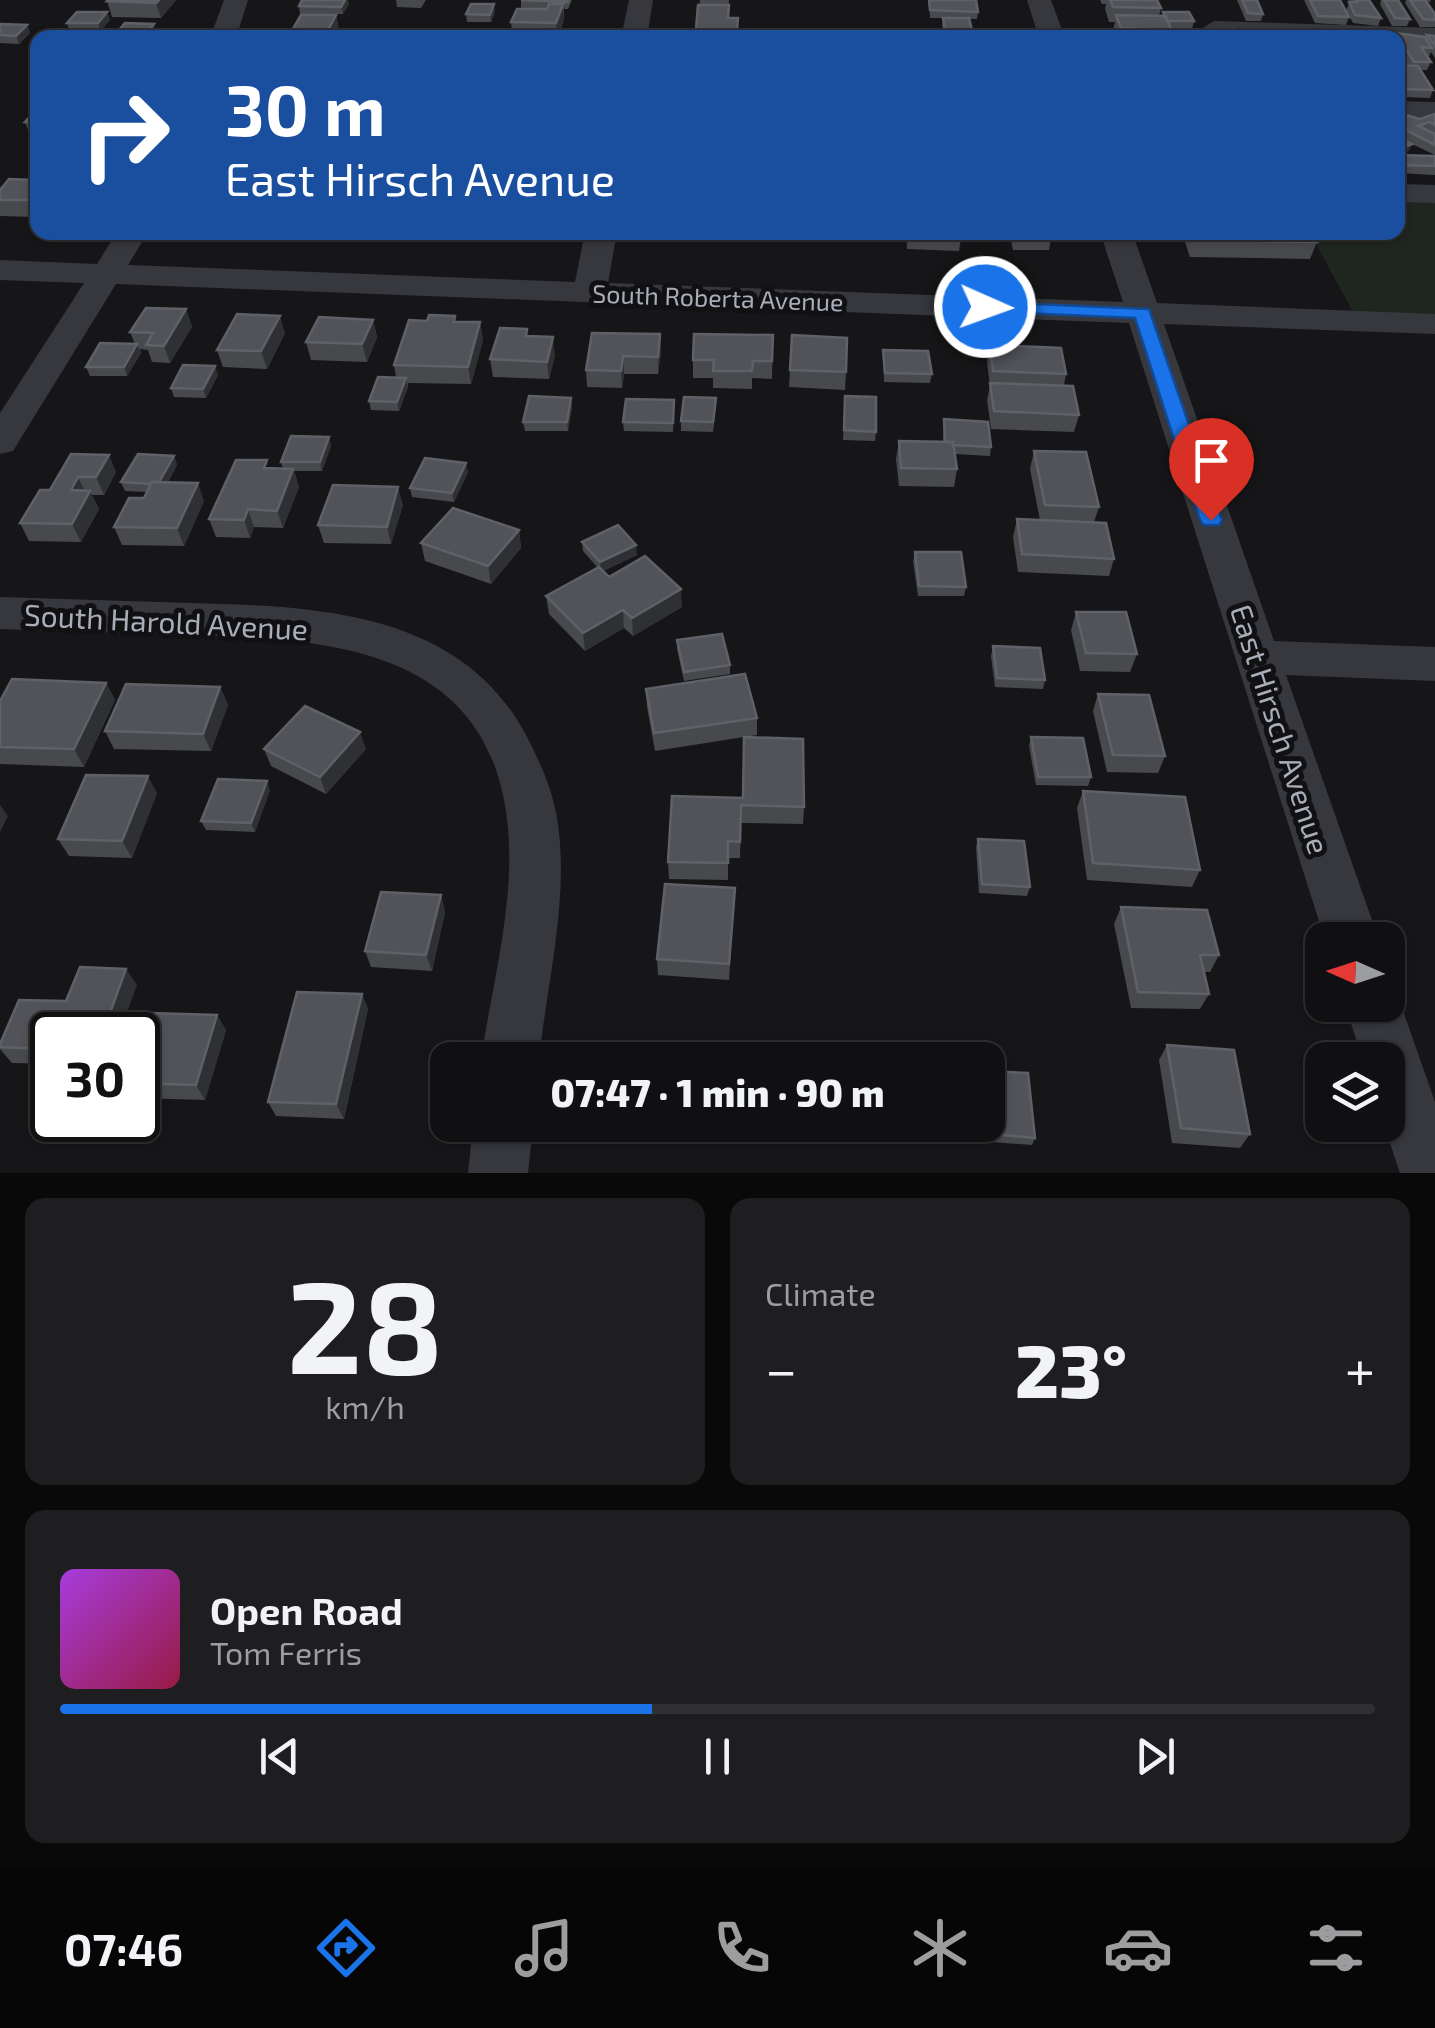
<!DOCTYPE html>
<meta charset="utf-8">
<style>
:root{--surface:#101012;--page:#1e1e20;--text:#f1f3f6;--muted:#9c9d9f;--line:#303032;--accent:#1a73e8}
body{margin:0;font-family:"Exo 2",sans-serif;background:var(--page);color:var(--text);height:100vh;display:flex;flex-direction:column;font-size:38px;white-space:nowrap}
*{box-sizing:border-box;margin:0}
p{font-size:32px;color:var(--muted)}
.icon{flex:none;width:55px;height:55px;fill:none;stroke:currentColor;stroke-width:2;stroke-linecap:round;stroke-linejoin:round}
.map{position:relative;height:1173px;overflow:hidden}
.drawer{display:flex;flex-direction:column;gap:25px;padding:25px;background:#09090a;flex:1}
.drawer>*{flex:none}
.guide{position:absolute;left:30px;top:30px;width:1375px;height:210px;border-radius:20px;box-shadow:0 2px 8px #0004,0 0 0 2px var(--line);background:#1a4fa0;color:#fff;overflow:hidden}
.needle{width:65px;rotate:273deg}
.controls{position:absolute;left:1305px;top:922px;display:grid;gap:20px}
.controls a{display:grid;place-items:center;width:100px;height:100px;border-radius:20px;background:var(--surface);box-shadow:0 2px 8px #0004,0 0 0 2px var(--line);font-size:50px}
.speed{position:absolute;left:30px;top:1012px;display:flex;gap:20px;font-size:50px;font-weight:700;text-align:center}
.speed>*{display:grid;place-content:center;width:130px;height:130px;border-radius:50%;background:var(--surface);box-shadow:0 2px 8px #0004,0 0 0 2px var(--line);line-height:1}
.speed .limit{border:5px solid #111;border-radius:15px;background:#fff;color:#111}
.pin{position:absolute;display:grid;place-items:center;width:85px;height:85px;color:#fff;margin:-102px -42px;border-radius:50% 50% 50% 0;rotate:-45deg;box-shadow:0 0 10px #0007}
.pin .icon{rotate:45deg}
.me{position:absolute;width:110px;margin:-55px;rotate:92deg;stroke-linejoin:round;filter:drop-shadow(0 0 8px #0008)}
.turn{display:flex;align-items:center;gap:35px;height:210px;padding:0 30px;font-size:45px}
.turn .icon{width:130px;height:130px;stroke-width:2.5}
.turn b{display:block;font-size:70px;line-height:85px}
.big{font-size:75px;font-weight:800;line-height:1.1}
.drawer .widget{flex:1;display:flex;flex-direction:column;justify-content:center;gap:15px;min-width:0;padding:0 35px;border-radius:20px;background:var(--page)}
.drawer .dial{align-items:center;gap:0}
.dial b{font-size:130px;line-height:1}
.song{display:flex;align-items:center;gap:30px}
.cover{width:120px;height:120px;border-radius:15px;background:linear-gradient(135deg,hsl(280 70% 55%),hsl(340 70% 35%))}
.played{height:10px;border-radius:5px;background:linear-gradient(90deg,var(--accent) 45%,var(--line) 45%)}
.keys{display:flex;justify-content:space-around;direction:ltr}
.heat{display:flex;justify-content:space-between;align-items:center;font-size:55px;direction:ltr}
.drawer .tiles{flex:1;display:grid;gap:25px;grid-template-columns:1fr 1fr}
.widget:last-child{grid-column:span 2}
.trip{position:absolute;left:430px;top:1042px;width:575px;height:100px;border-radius:20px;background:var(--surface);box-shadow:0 2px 8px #0004,0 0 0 2px var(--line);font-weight:800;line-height:100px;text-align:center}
.tabs{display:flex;height:160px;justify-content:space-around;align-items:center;background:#060607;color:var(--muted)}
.tabs .icon{width:70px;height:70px}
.tabs .on{color:var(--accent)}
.tabs b{font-size:45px;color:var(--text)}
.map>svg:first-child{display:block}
</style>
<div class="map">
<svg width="1435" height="1173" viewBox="0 0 1435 1173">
<rect width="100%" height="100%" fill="#161618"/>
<path fill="#1e261f" d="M1398,197L1435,198V317L1354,314L1310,233L1398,232Z"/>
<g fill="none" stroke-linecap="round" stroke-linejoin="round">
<path fill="#37383d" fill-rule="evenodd" d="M224,0H248L236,38H210Z
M629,0H653L647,38H621Z
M1027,0H1051L1065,38H1039Z
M1214,21L1435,28V44L1398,42V38L1205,34L1201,29Z
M1398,101L1435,102V118L1398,117Z
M1398,184L1435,185V203L1398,202Z
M117,232H148L128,265L575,282L585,232H617L608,283L1123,302L1100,232H1132L1157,303L1435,314V334L1164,324L1274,641L1435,647V681L1286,675L1379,940H1325L1129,323L116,284L13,451L0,454V413L84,283L0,280V260L97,264Z
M0,597C63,599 127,601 190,603C313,606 458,610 525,733C539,760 552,788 557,818C570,896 547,982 539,1060H481C492,983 517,898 507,819C486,646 327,639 190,635C126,633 63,631 0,629Z
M1388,985L1401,1005L1435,1102V1173H1400L1384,1125L1388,1060H1363L1345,1005H1388Z
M473,1125H533L528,1173H468Z"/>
</g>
<path fill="#47494d" d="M108,0H176L161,18L112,17L107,1Z
M396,0H426L421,8L397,7Z
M521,0H572L568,9H564V19L558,38H513L511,22L547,9L521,8Z
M700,0H729L728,18H738L737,38H696Z
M929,0L978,12L977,19H969L972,38H944L942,25L943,18H930Z
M1100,0H1157L1161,8L1159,16H1162L1163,12L1194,21L1192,29H1170L1172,38H1116L1113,30L1115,22H1109L1105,9L1106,4H1102Z
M1237,0H1257L1263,14L1261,21H1246Z
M1304,0H1340L1349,17L1346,25L1315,23Z
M1349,0H1369L1381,18L1378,26L1353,23L1346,10L1350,2Z
M1381,0H1398L1410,19L1407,26H1392L1380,4Z
M1406,0H1431L1430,2H1426L1435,14V27H1420L1405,3Z
M349,4L343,14H300L299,6Z
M107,12L110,20L100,31L69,30L67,23Z
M495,12L491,22H467L466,14Z
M336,15L339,30L336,38H291L290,34Z
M0,24L27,25L30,33L19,44L0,43Z
M1396,33L1426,38L1427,35L1435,36V58L1431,52L1429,56H1426L1431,62L1427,70H1421L1433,90L1430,98L1402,97L1398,90V65H1408L1398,48V38H1394Z
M38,108V130H28L25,122Z
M1398,113L1420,119L1435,114V155L1412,144L1408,152L1401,155L1435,156V175L1398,173Z
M38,174V217L0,216V190L34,180Z
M649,232H711L709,241L649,238Z
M734,232H797V242L734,240Z
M906,232H962L959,251L907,249Z
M1009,232H1052L1049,250H1013Z
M1184,232H1312L1317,242L1310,259L1190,257L1183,236Z
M186,309L192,327L170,363L152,362L148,350L140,349L141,353L127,376H90L86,367L135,344L130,332Z
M373,320L377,337L367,362L311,360L306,342Z
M456,322H480L483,340L471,384L408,383V387L399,411L371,410L369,401L396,377L394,365Z
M285,333L267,369L223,367L217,350Z
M660,334L661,352L658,374H624L622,388L587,387L586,370Z
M773,335L772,379L752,378V389L713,388V378H693V360Z
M792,335L846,372L845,390L789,387Z
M528,336L555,355L549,379L493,377L490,359Z
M990,345L1066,374L1064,385L1079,415L1074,432L991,429L987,400L990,386L987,362Z
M883,350L932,374L930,383L884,382Z
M218,375L206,398L174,397L171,388Z
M845,396L876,432L875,441L843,440Z
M571,398L572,407L568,431H525L523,422Z
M674,400L673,432L624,431L623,422Z
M716,408L713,432L681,431V421Z
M944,419L991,447L990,456L955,454L957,469L954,487L899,486L896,459L899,441L943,442Z
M329,437L331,446L322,471H294L299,487L283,528L254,527L250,538L216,537L209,519L270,468L283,469L281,462Z
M1034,451L1099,507L1094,522L1114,559L1109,576L1018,572L1013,537L1017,519L1040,520L1030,469Z
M71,454L116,472L104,495H92L99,509L81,542L29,541L20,523L50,490Z
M174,456L177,465L168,482L204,501L184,546L122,545L114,527L144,498L146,492L125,491L121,482Z
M468,472L454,502L412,497L410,488Z
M403,505L391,544L324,543L318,525Z
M519,530L521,548L491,584L425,561L421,543Z
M582,542L637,555L603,571L609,577L682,607L633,636L624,628L585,651L549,614L546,596L598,568L583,551Z
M915,552L966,587L964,596H918L913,561Z
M1076,612L1137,654L1130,672L1080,671L1071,630Z
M677,640L730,665V674L684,681L677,649Z
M993,646L1045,680L1043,689L995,687L991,656Z
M106,683L115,700L84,767L0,764V701Z
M220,687L228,705L211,751L114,749L105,731Z
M646,689L757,718V735L745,737L804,807L803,824L741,823L740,858H728V880L669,879L668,862L743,798L744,737L655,751L647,707Z
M1098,694L1165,756L1158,773L1107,772L1093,711Z
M1031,737L1091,777L1088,786L1036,785L1029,746Z
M264,749H366L326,794L271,766Z
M270,790L255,832L206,830L201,821Z
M1083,791L1200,870L1192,887L1087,880L1077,808Z
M157,793L132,858L69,856L58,839Z
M978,839L1030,887L1027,896L979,893L976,847Z
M735,888L729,980L658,975L657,959Z
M441,895L445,912L432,971L371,967L365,951Z
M1121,907L1219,955L1210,972H1204L1209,994L1200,1009L1131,1008L1114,924Z
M137,985L52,1035V1064L12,1063L0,1049V1044L66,1001Z
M362,994L368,1009L344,1119L276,1116L268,1102Z
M217,1015L226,1030L205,1100L138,1098V1083Z
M1167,1045L1250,1134L1240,1148L1172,1143L1159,1060Z
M642,1125H707L706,1139L643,1137Z
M976,1125H988L1035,1138L1032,1145L977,1141Z"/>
<path fill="#2f3033" d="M159,0H176L161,18L156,3Z
M345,0H348L349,4L343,14L341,7Z
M494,4L495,12L491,22L490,15Z
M563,4L564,19L557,38L556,23Z
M107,12L110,20L100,31L98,23Z
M336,15L339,30L336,38H327L326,34Z
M154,24L156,32L151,38H142Z
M27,25L30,33L19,44L16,36Z
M1412,144L1408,152L1398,156L1399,149Z
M186,309L192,327L170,363L164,346Z
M280,316L285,333L267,369L261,351Z
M373,320L377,337L367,362L362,344Z
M480,322L483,340L471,384L468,367Z
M660,334L661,352L658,374V357Z
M553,337L555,355L549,379L547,362Z
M137,344L141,353L127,376L124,367Z
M623,356L624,374L622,388L621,371Z
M215,366L218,375L206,398L203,389Z
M406,378L408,387L399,411L397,402Z
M571,398L572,407L568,431L567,422Z
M329,437L331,446L322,471L320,462Z
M109,455L116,472L104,495L96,477Z
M174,456L177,465L162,493L158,484Z
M466,463L468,472L454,502L452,493Z
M293,469L299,487L283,528L277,511Z
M78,477L87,495L71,490Z
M198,483L204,501L184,546L177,528Z
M398,487L403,505L391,544L387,527Z
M90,491L99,509L81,542L72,524Z
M248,509L254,527L250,538L244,520Z
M519,530L521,548L491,584L488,566Z
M636,545L637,555L601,572L600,562Z
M681,589L682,607L633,636L632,618Z
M623,610L624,628L585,651L583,633Z
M106,683L115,700L84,767L74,749Z
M220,687L228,705L211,751L203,734Z
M360,732L366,749L326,794L320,777Z
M148,776L157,793L132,858L122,841Z
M267,781L270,790L255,832L251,823Z
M0,805L8,816L0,832Z
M441,895L445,912L432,971L426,955Z
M126,969L137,985L119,1035H102Z
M362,994L368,1009L344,1119L336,1104Z
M217,1015L226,1030L205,1100L196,1085Z
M47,1037L52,1044V1062L42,1049Z"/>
<path fill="#525359" stroke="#5f6168" stroke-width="2.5" d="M108,0H159L156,3L107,1Z
M302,0H345L341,7L299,6Z
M521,0H568V2Z
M929,0H976L978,12L930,10Z
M1110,0H1157L1161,8L1113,7Z
M1242,0H1257L1263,14L1248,13Z
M1310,0H1340L1349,17L1318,16Z
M1356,0H1369L1381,18L1355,15L1349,2H1357Z
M1384,0H1398L1410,19L1395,18Z
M1410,0H1425L1435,14V20L1423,19Z
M471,4H494L490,15L466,14Z
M549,4H563L556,23L511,22L517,9H547Z
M698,5H729L728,18H738L737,29H696Z
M77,12H107L98,23H67Z
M1163,12H1189L1194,21H1167Z
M301,15H336L326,34H290Z
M1116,15L1166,16L1173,35L1147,34L1144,29L1121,28Z
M943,18H969L973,34L946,33Z
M125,23L154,24L142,38H112Z
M0,24L27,25L16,36L0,35Z
M1235,29L1263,34L1265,38H1240Z
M1300,30L1316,31L1319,37L1329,38H1304Z
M909,31L936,32L937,38H909Z
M1332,31L1360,34L1362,38H1336Z
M1396,33L1425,37L1432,48L1421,47L1431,62H1414Z
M464,34L492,35L491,38H463Z
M1427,35L1435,36V46Z
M698,36L730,37L698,38Z
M1398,65L1418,66L1433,90L1405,89L1398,77Z
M38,108V122H25Z
M1398,113L1420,119L1435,114V125L1429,122L1418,126L1435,134V145L1398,126Z
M1398,137L1412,144L1399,149Z
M1398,155L1435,156V166L1398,165Z
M38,174V200H0V190L9,179L34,180Z
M1193,232H1312L1317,242L1195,240Z
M146,308L186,309L164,346L146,345L153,333L130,332Z
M237,314L280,316L261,351L217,350Z
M429,315L455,316L454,322H480L468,367L394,365L409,320L427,321Z
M319,317L373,320L362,344L306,342Z
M500,328L527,329L526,336L553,337L547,362L490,359Z
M592,333L660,334L658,357L623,356L621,371L586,370Z
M694,334L773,335L772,361H753L752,371H713L714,360H693Z
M792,335L847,338L846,372L790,370Z
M100,343L137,344L124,367H86Z
M990,345L1061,348L1066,374L993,371Z
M883,350L928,351L932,374L885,373Z
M183,365L215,366L203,389L171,388Z
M378,377L406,378L397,402L369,401Z
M990,383L1073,386L1079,415L994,411Z
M529,396L571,398L567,422H523Z
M845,396L876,397V432L844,430Z
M684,397L716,398L713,422L681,421Z
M626,399L674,400L673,423L623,422Z
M944,419L988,422L991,447L953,445V442H945Z
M291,436L329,437L320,462H281Z
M899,441L953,442L957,469L901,468Z
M1034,451L1086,452L1099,507L1045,505Z
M71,454L109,455L96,477H78L71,490L90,491L72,524L20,523L40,490H50Z
M138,454L174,456L159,482H152L151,484L121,482Z
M425,458L466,463L452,493L410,488Z
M236,460H267L264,468L293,469L277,511L248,509L244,520L209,519Z
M152,482L198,483L177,528L114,527L129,498H144Z
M333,485L398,487L387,527L318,525Z
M453,508L519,530L488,566L421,543Z
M1017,519L1106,523L1114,559L1022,554Z
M618,525L636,545L600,562L582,542Z
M915,552H961L966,587L919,586Z
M645,556L681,589L632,618L623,610L583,633L546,596L599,567L609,577Z
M1076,612H1126L1137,654L1086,653Z
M722,634L730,665L684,672L677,640Z
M993,646L1040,648L1045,680L997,678Z
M745,674L757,718L654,733L646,689Z
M12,679L106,683L74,749L0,747V701Z
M126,684L220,687L203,734L105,731Z
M1098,694L1149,695L1165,756L1113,755Z
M305,706L360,732L320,777L264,749Z
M744,737L803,739L804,807L741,805L740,842L728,841V863L668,862L672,796L743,798Z
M1031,737L1083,738L1091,777H1038Z
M86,775L148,776L122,841L58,839Z
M218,779L267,781L251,823L201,821Z
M1083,791L1185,797L1200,870L1093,863Z
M978,839L1024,841L1030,887L982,884Z
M665,884L735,888L729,964L657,959Z
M381,892L441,895L426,955L365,951Z
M1121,907L1207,910L1219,955H1200L1209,994L1138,992Z
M80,967L126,969L102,1035H52V1037H47L42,1049L0,1047V1044L19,1000L66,1001Z
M297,992L362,994L336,1104L268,1102Z
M150,1013L217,1015L196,1085L138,1083V1048Z
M1167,1045L1234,1050L1250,1134L1181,1128Z
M647,1050L708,1051L707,1060H646Z
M988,1071L1028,1073L1035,1138L980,1133L979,1125H988Z"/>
<path fill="#1a73e8" stroke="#114b97" stroke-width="2.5" d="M985,302L1149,309L1222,520L1219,525H1204L1200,520L1135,318L979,311L976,307Z"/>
<g text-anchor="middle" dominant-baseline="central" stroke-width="10" stroke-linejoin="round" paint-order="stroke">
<g font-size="25" fill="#a8adb8" stroke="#111113">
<text transform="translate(718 297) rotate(2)">South Roberta Avenue</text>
</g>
<g font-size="30" fill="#a8adb8" stroke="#111113">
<text transform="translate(166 621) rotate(3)">South Harold Avenue</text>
<text transform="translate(1281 729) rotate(72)">East Hirsch Avenue</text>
</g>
</g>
</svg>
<div class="controls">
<a><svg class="needle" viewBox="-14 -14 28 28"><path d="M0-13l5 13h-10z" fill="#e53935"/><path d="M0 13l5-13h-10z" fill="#9c9d9f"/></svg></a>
<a><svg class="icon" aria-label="layers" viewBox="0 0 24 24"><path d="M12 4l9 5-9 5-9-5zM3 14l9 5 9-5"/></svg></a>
</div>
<div class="speed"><div class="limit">30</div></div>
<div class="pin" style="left:1211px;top:520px;background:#d93025"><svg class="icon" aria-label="arrive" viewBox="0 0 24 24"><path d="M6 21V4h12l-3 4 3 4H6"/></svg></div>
<svg class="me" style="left:985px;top:307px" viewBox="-20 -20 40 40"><circle r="17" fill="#1a73e8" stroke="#fff" stroke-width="3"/><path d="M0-11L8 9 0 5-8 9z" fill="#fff"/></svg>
<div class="trip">07:47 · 1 min · 90 m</div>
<div class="guide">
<div class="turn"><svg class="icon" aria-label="right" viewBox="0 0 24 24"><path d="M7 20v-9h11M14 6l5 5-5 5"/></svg><div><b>30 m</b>East Hirsch Avenue</div></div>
</div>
</div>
<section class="drawer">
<div class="tiles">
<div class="widget dial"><b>28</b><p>km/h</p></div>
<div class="widget"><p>Climate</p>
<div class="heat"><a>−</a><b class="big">23°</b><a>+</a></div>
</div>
<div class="widget">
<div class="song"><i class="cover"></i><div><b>Open Road</b><p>Tom Ferris</p></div></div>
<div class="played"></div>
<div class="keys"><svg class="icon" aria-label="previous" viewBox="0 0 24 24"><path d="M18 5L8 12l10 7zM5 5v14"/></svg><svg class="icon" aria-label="pause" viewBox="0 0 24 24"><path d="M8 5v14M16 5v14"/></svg><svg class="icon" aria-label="next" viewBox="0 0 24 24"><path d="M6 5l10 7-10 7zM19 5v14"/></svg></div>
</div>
</div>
</section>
<nav class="tabs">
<b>07:46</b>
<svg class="icon on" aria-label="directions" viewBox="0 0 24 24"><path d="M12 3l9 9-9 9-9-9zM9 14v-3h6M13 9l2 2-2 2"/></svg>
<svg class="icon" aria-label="music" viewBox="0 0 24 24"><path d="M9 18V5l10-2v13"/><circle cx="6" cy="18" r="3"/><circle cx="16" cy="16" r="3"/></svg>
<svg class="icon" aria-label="phone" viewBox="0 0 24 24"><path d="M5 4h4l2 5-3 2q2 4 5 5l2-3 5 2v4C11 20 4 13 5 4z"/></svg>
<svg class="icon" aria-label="climate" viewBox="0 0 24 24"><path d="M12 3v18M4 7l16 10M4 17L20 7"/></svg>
<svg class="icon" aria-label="car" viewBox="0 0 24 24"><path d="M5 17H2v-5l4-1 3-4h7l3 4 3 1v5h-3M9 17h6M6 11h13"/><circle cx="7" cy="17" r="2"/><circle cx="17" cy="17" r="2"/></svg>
<svg class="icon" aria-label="filters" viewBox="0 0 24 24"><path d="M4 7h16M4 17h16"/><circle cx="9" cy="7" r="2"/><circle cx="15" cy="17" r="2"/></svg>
</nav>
